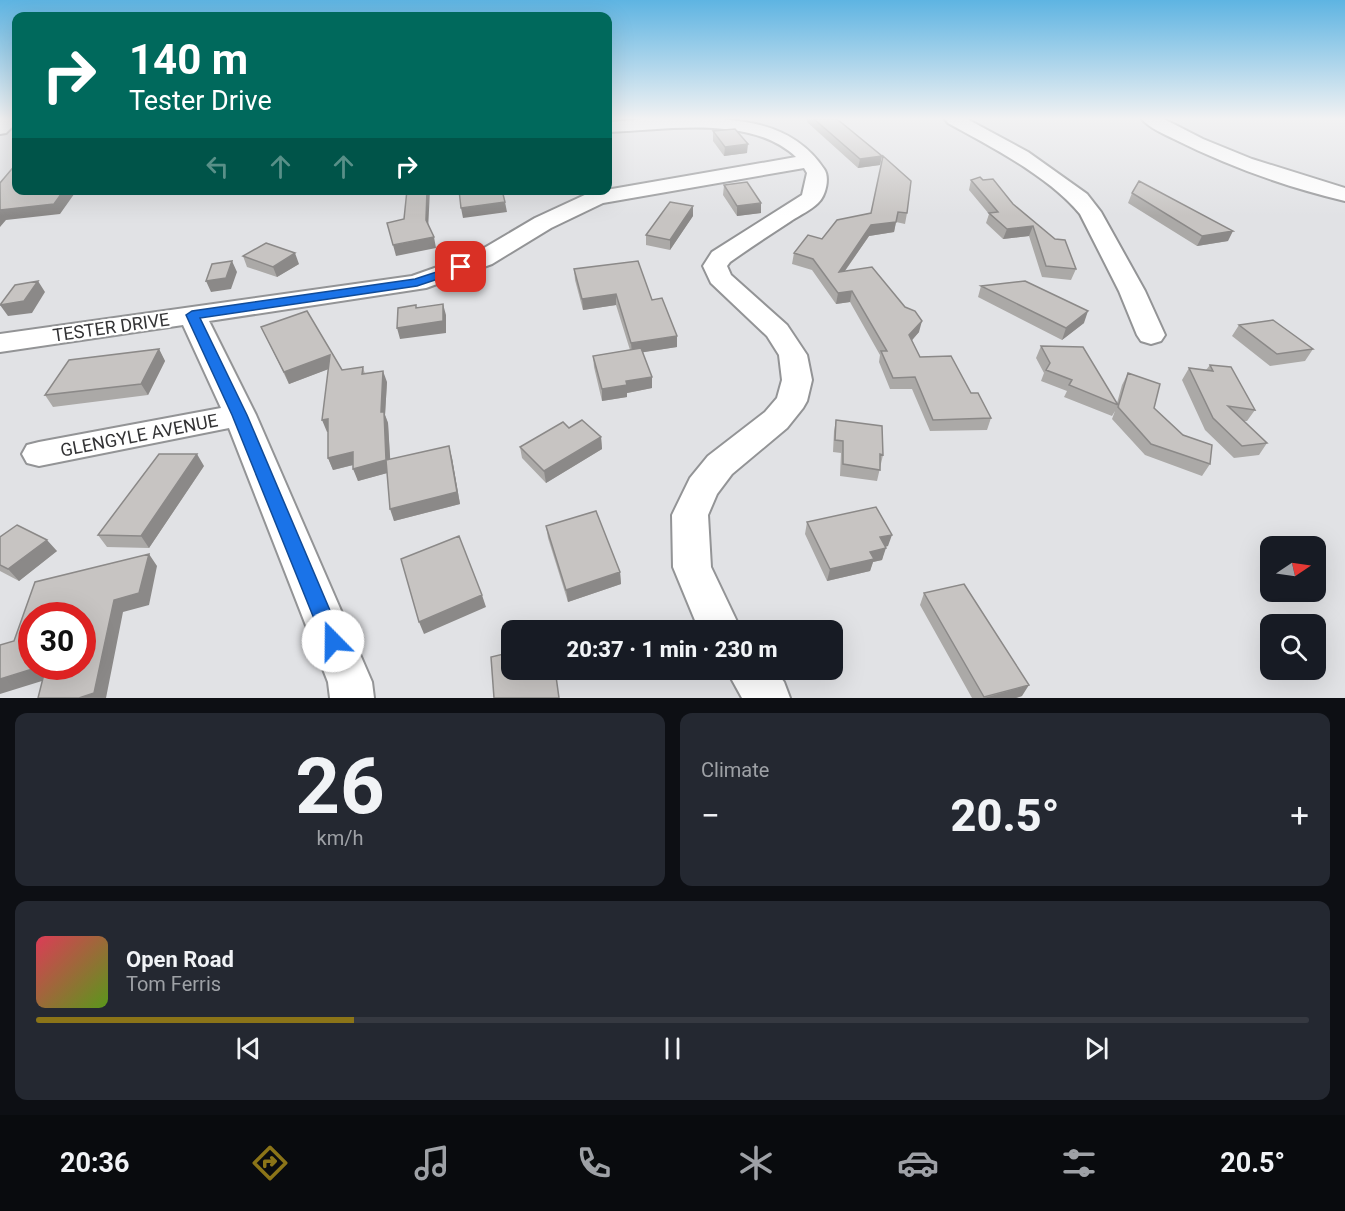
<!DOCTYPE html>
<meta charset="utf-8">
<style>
:root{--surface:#171b24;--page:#242831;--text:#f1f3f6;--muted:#9ea1a6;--line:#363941;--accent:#8b7418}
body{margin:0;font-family:Roboto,sans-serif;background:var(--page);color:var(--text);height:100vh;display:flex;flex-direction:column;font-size:22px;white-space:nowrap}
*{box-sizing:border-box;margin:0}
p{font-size:20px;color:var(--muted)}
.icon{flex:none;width:33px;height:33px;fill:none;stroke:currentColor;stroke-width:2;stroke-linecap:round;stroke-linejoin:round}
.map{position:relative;height:698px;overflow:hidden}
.details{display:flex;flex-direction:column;gap:15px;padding:15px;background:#0d0f14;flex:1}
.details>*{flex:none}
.banner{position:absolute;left:12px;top:12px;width:600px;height:183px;border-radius:12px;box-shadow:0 6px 24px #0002;background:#00695c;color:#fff;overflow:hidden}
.needle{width:39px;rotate:77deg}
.buttons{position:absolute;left:1260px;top:536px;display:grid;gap:12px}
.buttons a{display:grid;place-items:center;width:66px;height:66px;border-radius:12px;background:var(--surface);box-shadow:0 6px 24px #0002;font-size:30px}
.speed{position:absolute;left:18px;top:602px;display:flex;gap:12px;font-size:30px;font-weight:700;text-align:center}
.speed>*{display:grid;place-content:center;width:78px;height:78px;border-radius:50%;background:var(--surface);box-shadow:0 6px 24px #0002;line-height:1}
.speed .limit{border:9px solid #d22;background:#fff;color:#111}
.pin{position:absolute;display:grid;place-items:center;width:51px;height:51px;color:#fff;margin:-26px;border-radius:12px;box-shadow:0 3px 9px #0006}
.me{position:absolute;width:66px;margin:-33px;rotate:338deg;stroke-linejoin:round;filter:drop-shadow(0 0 4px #0008)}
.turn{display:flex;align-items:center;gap:21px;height:126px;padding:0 18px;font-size:27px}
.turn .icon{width:78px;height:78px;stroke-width:2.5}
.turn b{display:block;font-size:42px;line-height:51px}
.lanes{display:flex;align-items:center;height:57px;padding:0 18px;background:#0003;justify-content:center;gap:30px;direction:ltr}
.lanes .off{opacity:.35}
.big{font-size:45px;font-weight:800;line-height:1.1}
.details .card{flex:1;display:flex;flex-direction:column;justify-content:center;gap:9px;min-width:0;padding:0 21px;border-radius:12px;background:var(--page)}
.details .dial{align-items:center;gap:0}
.dial b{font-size:78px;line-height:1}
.song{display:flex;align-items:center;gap:18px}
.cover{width:72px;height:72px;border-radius:9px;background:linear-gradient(135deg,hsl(350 70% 55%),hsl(90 70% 35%))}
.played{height:6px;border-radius:3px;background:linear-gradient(90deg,var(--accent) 25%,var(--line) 25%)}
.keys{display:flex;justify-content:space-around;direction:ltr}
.heat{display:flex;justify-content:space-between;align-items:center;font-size:33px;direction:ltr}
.details .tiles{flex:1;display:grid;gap:15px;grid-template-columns:1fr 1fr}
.card:last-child{grid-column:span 2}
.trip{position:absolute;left:501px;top:620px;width:342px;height:60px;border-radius:12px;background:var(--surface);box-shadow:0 6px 24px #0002;font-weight:800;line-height:60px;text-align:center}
.menu{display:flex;height:96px;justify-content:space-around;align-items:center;background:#090b0e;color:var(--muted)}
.menu .icon{width:42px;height:42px}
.menu .active{color:var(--accent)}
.menu b{font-size:27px;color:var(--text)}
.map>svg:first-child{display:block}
</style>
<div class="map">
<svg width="1345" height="698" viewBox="0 0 1345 698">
<rect width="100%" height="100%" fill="#e1e2e5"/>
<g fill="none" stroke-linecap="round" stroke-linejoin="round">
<defs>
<path id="minor" d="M0,119H16V123L6,133L0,134Z
M648,119C711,119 785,110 824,169C830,177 826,196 818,203C811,210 800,215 791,221C771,234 750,248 730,262L727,266L731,275L787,325L807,355L812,380L807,401L803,408L787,428L732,474L717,494L708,515L711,567L741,630H699L673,567L672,515L690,478L708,456L765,412L777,398L782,380L779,355L767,336L711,283L703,266L712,252L802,195L807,173L804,168L603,203L551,228L492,264L426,288L209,321L256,415L372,682L374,698H330L328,682L229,428L39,466L27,463L22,454L27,445L39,442L221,408L183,325L0,352V334L412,276L474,254L535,218L589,193L796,157C750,114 665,130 608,132V122Z
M945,119H967L1028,152L1087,194L1101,212L1145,291L1165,335L1161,341L1151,344L1141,341L1137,335L1119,291L1080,214C1049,176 991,147 948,123Z
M1142,119H1164L1203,139L1252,159L1345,188V201C1286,187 1228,166 1174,139C1164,134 1149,128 1142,119Z
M726,669H774L784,682L790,698H742Z"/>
</defs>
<use href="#minor" stroke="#939496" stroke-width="4"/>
<use href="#minor" fill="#fff" fill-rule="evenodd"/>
</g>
<path fill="#aba9a7" d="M807,119H837L882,156L880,165L858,168L807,122Z
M713,131L747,153L724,156L713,141Z
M883,156L907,213L905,224L896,222L894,232L869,236L845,271L919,332L912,340L920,357L971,393L991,418L987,430L930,431L912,389H890L879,362L880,355L850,302L836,304L812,270L792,264L794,253L871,213Z
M971,180L1013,204L1076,269L1071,280L1042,277L1029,236L1003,239L986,223L989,214L969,190Z
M724,185L761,213L737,216L723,195Z
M1132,193L1228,241L1197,246L1128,203Z
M693,216L670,250L646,245V235Z
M243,256L299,264L277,277L247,267Z
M574,269L652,300L677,347L643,352L652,388L627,393V397L602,401L594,367L593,356L630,350L616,305L583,310L575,280Z
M981,286L1084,323L1062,340L978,297Z
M1239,325L1313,349L1305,361L1270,366L1232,336Z
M261,327L342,370L363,367L365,374L387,382L385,415L388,423L390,460L452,458L460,504L394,521L387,473L358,481L353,465L333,470L328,458V369L289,384Z
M1041,346L1117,403L1122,385L1128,373L1154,408L1210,464L1202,476L1145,455L1112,419L1115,411L1112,416L1064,397L1067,391L1041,381L1044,373L1036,358Z
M159,349L165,361L148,395L53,407L45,395Z
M1210,365L1255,410L1247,421H1244L1267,443L1259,455L1234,458L1205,430L1182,380L1189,368L1206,370Z
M836,420L883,455L877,481L840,476L841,453L833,452L834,431Z
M569,428L601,437L602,449L546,483L522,458L520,447Z
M204,466L149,548L107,547L98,535Z
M807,522L888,546L885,547L882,560L873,562L870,571L827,581L805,534Z
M546,526L620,572L621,584L568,602L548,538Z
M0,537L57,551L19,581L0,571Z
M924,593L1022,696L1016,698H972L920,605Z"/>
<path fill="#8b8988" d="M748,144L747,153L724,156L725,147Z
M882,156L880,165L858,168L860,159Z
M64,190H77L60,214L6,220L0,227V210Z
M427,190H430L428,230L426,220Z
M505,202L507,212L463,218L461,208Z
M761,203V213L737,216V206Z
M693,206V216L670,250V240Z
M896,222L894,232L869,236L837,282L839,272L871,225Z
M1033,226L1029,236L1003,239L1007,229Z
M1233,231L1228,241L1197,246L1202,236Z
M434,237L436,248L396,256L393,245Z
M295,253L299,264L277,277L273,267Z
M232,261L237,272L231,289L211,292L206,281Z
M38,281L45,292L32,313L8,316L0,305Z
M852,291L850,302L836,304L838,293Z
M616,294V305L583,310L582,299Z
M443,304L446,315V333L400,339L397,328Z
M1088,311L1084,323L1062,340L1066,328Z
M922,321L919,332L907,346L909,335Z
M677,336V347L632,354L631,343Z
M159,349L165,361L148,395L141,384Z
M330,355L334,367L289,384L284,372Z
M383,371L387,382L385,415L388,423L391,472L358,481L353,469L381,412Z
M652,377V388L627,393V397L602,401V389L626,381Z
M328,419L333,431L327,432L322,420Z
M601,437L602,449L546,483L544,471Z
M449,446L452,458L460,504L394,521L390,509Z
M353,452L357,464L333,470L328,458Z
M197,454L204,466L149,548L141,536Z
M892,535L888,546L876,549L880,537Z
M47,540L57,551L19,581L8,569Z
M886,548L882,560L873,562L870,571L827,581L830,569L870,552Z
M149,554L157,566L149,605L123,612L106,698H79L114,600Z
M620,572L621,584L568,602L566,590Z
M482,595L486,607L424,634L419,622Z
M42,666H48L58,676L0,694V679Z
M1029,685L1022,696L1016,698H984Z"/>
<path fill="#c7c4c2" stroke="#8b8988" stroke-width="1.5" d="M814,119H837L882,156L860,159Z
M735,129L748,144L725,147L713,131Z
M883,156L911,181L907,213L898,212L896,222L871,225L839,272L872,267L905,307L915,311L922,321L909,335L920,357L951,356L971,393H978L991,418L933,420L915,377L893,378L881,351H887L852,291L838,293L813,259L794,253L808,235L822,239L837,220L871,213Z
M16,164V190H64L54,204L0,210V183Z
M980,177L983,180L993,179L1013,204L1055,239L1065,240L1076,269L1046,266L1033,226L1007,229L989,213L998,212L971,180Z
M1139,181L1233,231L1202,236L1132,193Z
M747,182L761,203L737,206L724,185Z
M407,190H427L426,220L434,237L393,245L387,223L404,219Z
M459,190H502L505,202L461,208Z
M670,202L693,206L670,240L646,235Z
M266,243L295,253L273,267L243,256Z
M232,261L226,278L206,281L212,264Z
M638,261L652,300L662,298L677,336L631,343L616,294L582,299L574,269Z
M38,281L24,301L0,305L15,285Z
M1025,281L1088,311L1066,328L981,286Z
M443,304V321L397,328L398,308L416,305V308Z
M307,311L342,370L363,367L362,374L383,371L381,412H384L386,460L353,469V452L328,458V419L322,420L330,355L284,372L261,327Z
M1273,320L1313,349L1277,354L1239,325Z
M1041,346L1083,347L1118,405L1069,385L1072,380L1046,370L1050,363Z
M641,348L652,377L626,381L627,385L602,389L593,356Z
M159,349L141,384L45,395L69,360Z
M1210,365L1231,367L1255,410L1228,406L1267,443L1242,446L1213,418L1189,368L1213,371Z
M1128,373L1160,384L1154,408L1183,435L1212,445L1210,464L1151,444L1118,407Z
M582,420L601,437L544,471L520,447L563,422L569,428Z
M836,420L882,426L883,455L880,454V470L843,464V441L835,440Z
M449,446L457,492L390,509L386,460Z
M159,454H197L141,536L98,535Z
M876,507L892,535L880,537L886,548L870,552L874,559L830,569L807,522Z
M596,511L620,572L566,590L546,526Z
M17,525L47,540L8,569L0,565V537Z
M459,536L482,595L419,622L401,559Z
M149,554L139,593L114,600L94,693L79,698H38L46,666H82V615H32V666H42L0,679V645L14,641L35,582Z
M964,584L1029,685L984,697L924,593Z
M512,652V669H555L559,698H494L491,657Z"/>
<linearGradient id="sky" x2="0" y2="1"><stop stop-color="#5eb4e2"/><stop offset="0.55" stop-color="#f2f2f3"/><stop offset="1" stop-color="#f2f2f3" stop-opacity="0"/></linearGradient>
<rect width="1345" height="216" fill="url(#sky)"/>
<path fill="#1a73e8" stroke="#114b97" stroke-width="1.5" d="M461,264L465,265V270L417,286L200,318L247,415L343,641L340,648L333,651L326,648L323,641L232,415L186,315L192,311L415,279Z"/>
<g text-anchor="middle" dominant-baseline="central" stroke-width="4.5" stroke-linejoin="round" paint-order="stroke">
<g font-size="18" fill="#333335" stroke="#fff">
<text transform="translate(111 327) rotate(-8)">TESTER DRIVE</text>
<text transform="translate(139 435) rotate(-11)">GLENGYLE AVENUE</text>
</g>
</g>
</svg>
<div class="buttons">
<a><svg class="needle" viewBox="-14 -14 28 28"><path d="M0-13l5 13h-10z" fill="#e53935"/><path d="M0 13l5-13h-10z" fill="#9ea1a6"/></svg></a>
<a><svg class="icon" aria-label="search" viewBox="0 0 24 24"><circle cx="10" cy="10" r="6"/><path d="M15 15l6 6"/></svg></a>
</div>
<div class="speed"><div class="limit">30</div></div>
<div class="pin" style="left:461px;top:267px;background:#d93025"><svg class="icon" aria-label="arrive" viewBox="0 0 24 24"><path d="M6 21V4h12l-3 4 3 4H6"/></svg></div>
<svg class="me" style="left:333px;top:641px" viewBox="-20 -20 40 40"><circle r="19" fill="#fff"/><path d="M0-13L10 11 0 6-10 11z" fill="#1a73e8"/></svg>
<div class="trip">20:37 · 1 min · 230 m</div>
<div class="banner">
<div class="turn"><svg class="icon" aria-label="right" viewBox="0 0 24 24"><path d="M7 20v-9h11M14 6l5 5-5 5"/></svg><div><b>140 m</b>Tester Drive</div></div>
<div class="lanes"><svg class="icon off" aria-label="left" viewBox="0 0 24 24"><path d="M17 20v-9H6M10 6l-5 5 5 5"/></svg><svg class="icon off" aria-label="ahead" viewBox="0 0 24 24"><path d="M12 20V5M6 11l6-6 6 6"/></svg><svg class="icon off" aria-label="ahead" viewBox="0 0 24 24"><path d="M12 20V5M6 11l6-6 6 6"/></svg><svg class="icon" aria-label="right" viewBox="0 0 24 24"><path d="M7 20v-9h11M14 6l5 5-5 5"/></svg></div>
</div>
</div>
<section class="details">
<div class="tiles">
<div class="card dial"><b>26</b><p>km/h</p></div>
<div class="card"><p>Climate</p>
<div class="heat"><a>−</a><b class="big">20.5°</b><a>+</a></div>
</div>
<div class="card">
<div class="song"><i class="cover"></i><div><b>Open Road</b><p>Tom Ferris</p></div></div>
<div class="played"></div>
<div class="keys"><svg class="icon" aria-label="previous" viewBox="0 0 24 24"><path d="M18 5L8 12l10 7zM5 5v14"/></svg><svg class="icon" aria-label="pause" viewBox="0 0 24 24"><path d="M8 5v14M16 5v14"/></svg><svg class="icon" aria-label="next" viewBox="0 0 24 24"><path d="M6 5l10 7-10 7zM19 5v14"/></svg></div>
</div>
</div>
</section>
<nav class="menu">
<b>20:36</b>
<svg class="icon active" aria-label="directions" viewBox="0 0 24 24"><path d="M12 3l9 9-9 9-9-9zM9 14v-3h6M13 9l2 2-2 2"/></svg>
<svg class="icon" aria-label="music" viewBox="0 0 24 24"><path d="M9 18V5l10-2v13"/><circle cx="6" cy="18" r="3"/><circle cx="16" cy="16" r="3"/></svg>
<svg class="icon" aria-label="phone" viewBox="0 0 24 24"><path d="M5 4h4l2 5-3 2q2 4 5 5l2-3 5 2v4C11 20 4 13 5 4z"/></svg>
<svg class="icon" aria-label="climate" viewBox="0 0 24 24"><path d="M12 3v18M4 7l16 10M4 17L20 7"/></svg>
<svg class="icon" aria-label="car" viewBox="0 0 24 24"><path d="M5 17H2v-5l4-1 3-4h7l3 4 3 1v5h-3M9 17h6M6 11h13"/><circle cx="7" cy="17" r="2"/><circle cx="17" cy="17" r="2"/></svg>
<svg class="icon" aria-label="filters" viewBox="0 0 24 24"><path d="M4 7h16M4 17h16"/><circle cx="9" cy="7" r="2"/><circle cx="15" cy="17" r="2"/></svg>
<b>20.5°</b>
</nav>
